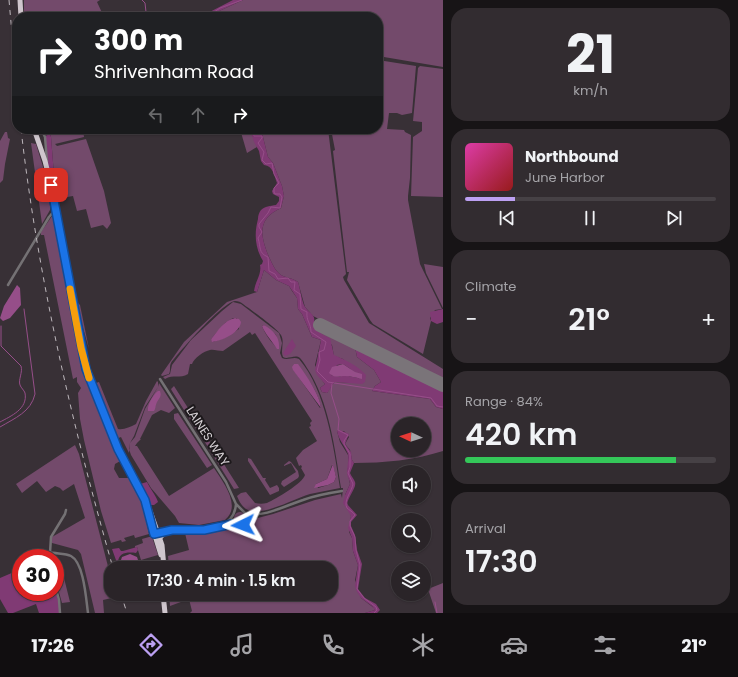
<!DOCTYPE html>
<meta charset="utf-8">
<style>
:root{--surface:#2a2428;--page:#322c30;--text:#f1f3f6;--muted:#a5a4a8;--line:#464145;--accent:#bca0f2}
body{margin:0;font-family:Poppins,sans-serif;background:var(--page);color:var(--text);height:100vh;display:flex;flex-direction:column;font-size:15px;white-space:nowrap}
*{box-sizing:border-box;margin:0}
p{font-size:13px;color:var(--muted)}
.icon{flex:none;width:22px;height:22px;fill:none;stroke:currentColor;stroke-width:2;stroke-linecap:round;stroke-linejoin:round}
.map{position:relative;flex:1;overflow:hidden}
.panel{display:flex;flex-direction:column;gap:8px;padding:8px;background:#171416;width:295px}
.panel>*{flex:none}
.hud{position:absolute;left:12px;top:12px;width:371px;height:122px;border-radius:16px;box-shadow:0 1px 3px #0004,0 0 0 1px var(--line);background:#202124;color:#fff;overflow:hidden}
.needle{width:26px;rotate:274deg}
.tools{position:absolute;left:391px;top:417px;display:grid;gap:8px}
.tools a{display:grid;place-items:center;width:40px;height:40px;border-radius:50%;background:var(--surface);box-shadow:0 1px 3px #0004,0 0 0 1px var(--line);font-size:20px}
.speed{position:absolute;left:12px;top:549px;display:flex;gap:8px;font-size:20px;font-weight:700;text-align:center}
.speed>*{display:grid;place-content:center;width:52px;height:52px;border-radius:50%;background:var(--surface);box-shadow:0 1px 3px #0004,0 0 0 1px var(--line);line-height:1}
.speed .limit{border:6px solid #d22;background:#fff;color:#111}
.pin{position:absolute;display:grid;place-items:center;width:34px;height:34px;color:#fff;margin:-17px;border-radius:8px;box-shadow:0 2px 6px #0006}
.me{position:absolute;width:44px;margin:-22px;rotate:267deg;stroke-linejoin:round;filter:drop-shadow(0 0 3px #0008)}
.turn{display:flex;align-items:center;gap:14px;height:84px;padding:0 16px;font-size:18px}
.turn .icon{width:52px;height:52px;stroke-width:2.5}
.turn b{display:block;font-size:28px;line-height:34px}
.lanes{display:flex;align-items:center;height:38px;padding:0 16px;background:#0003;justify-content:center;gap:20px;direction:ltr}
.lanes .off{opacity:.35}
.big{font-size:30px;font-weight:600;line-height:1.1}
.panel .card{flex:1;display:flex;flex-direction:column;justify-content:center;gap:6px;min-width:0;padding:0 14px;border-radius:16px;background:var(--page)}
.panel .dial{align-items:center;gap:0}
.dial b{font-size:52px;line-height:1}
.song{display:flex;align-items:center;gap:12px}
.cover{width:48px;height:48px;border-radius:6px;background:linear-gradient(135deg,hsl(320 70% 55%),hsl(0 70% 35%))}
.played{height:4px;border-radius:2px;background:linear-gradient(90deg,var(--accent) 20%,var(--line) 20%)}
.keys{display:flex;justify-content:space-around;direction:ltr}
.heat{display:flex;justify-content:space-between;align-items:center;font-size:22px;direction:ltr}
.charge{height:6px;border-radius:3px;background:linear-gradient(90deg,#34c759 84%,var(--line) 0)}
.trip{position:absolute;left:104px;top:561px;width:234px;height:40px;border-radius:16px;background:var(--surface);box-shadow:0 1px 3px #0004,0 0 0 1px var(--line);font-weight:600;line-height:40px;text-align:center}
.dock{display:flex;height:64px;justify-content:space-around;align-items:center;background:#110e10;color:var(--muted)}
.dock .icon{width:28px;height:28px}
.dock .current{color:var(--accent)}
.dock b{font-size:18px;color:var(--text)}
main{display:flex;flex:1;min-height:0}
.map>svg:first-child{display:block}
</style>
<main>
<div class="map">
<svg width="443" height="613" viewBox="0 0 443 613">
<rect width="100%" height="100%" fill="#383036"/>
<path fill="#734a6b" fill-rule="evenodd" d="M24,0H100L97,2L104,17H24Z
M243,0H443V67L378,56V17H209L217,12Z
M378,60L416,66L412,113L402,115L397,113H389L387,129L404,130L405,132L411,135L410,178L408,196V200L420,264L442,309L435,310L430,318L431,321L423,354L373,324L370,320L347,280L349,272H347L333,151L335,150L331,129H378Z
M420,66L443,69V197L411,196L413,137L422,131V122L413,121L418,68Z
M49,129H83L84,137L55,144L57,146L86,139L104,191L111,223L107,229L103,225L91,228L86,209L77,211L73,196L56,199L52,175H54L51,137Z
M240,129H250L257,147L247,153Z
M256,129H328L346,274L343,277L344,280L369,323L443,369V382L313,316L305,307L298,282C293,278 286,278 281,275C275,271 272,263 269,257C260,235 257,219 281,208L284,196L282,186L273,163L268,157L262,133Z
M5,132H7L8,138L10,139L5,164L3,180L0,183V141Z
M31,143L36,144L44,170L50,206V210L42,224Z
M52,216L55,221L84,373L104,422L122,460L115,464L114,469L119,478H132C141,497 145,515 149,534L135,538L134,535L124,538L126,541L122,542L121,540L111,543L101,511L84,440L80,419L78,393L81,388L77,382V377L73,379L44,235H41V232Z
M424,264L443,267V308L426,273Z
M264,270L276,280L289,286L292,291L297,298L298,309L302,314L312,337L321,340L315,365L321,379L325,384L320,388L322,392L327,393L331,386L335,382L362,383L343,359L334,356L332,345L319,332L316,326L355,347L357,357L374,370L381,382L375,386L372,391L430,399L436,407L443,409V451C415,460 384,463 354,463L352,460L350,450L345,444L349,437L344,431H337L340,442L348,455L349,465L347,470L350,484L345,495L351,516L349,532L352,538L353,551L358,565L355,580L361,598L374,608L375,610L365,613H190L192,611L189,599L170,606L169,594H331V568H169L168,556L189,550L185,533L207,534L232,528L242,531L249,529L250,522L254,519L273,514L315,500L341,494L342,498L343,488H341C335,449 329,401 307,368C305,365 303,361 300,358C295,354 288,360 283,357C280,350 285,342 281,335C278,329 250,309 243,304C241,302 238,301 235,301C223,302 179,352 171,363C169,367 171,370 169,374L162,376L161,375L184,342L227,302L257,292ZM398,424H424V450H398Z
M74,299L80,305L89,349L78,310V316L86,345H82Z
M233,302L241,304L279,333L282,343L280,353L282,358C288,361 293,356 299,359C326,390 334,449 340,488C330,490 320,492 310,494C294,499 267,514 251,511C243,509 240,503 237,496L241,493L246,492L255,503C259,504 263,504 267,503C276,499 303,483 305,475L301,468L302,467L301,465L299,466L296,458L303,450L317,441L309,427L311,426L310,423L312,421L255,333L252,335L250,332L223,351C219,351 213,349 210,350C204,351 194,358 192,364H190L188,374C180,379 173,374 165,379L163,377L170,374L172,365L191,340L222,311ZM233,318H237L239,329L224,338L213,342L211,339L225,323ZM264,325L276,335L279,349C272,344 265,334 262,326ZM294,364C307,376 317,390 321,407L320,408L293,369ZM332,465H333L336,477L334,482L328,485L318,488L316,484L327,479Z
M318,320L443,383V389L318,326L316,323Z
M157,381L158,382V387L145,407L134,436L130,443L129,453L121,437L116,439L93,384L99,382L118,429C124,430 130,427 136,424L146,401Z
M159,383L175,408L169,413L161,410L152,415L140,439H141L137,443L135,446H137L169,496L214,468C223,482 242,506 225,520L199,525L179,523L175,516L151,488L131,455L129,449L130,443L135,437L145,409L158,387Z
M174,386L195,419L191,421L172,391L171,389Z
M178,413L212,465L207,468L174,419V414Z
M197,421L211,444L208,447L193,424Z
M75,445L79,454L111,578V594H115L116,597L103,600L104,613H95L81,554L78,550L52,543L51,541L52,537L85,518L74,484L63,491L60,488L55,486L46,492L37,481L22,493L16,484Z
M213,447L239,488L234,489L209,449Z
M248,458L251,459L263,478H266L265,480L270,488L277,485L279,488V491L270,495L248,461Z
M289,461L291,462L298,471L299,476L298,478L284,487L281,484L282,481L296,472L291,463L284,466V465Z
M234 518a6 6 0 1 1 12 0a6 6 0 1 1-12 0Z
M149,537H152L158,555L141,560L137,547L135,548V546L143,543L142,539Z
M55,570H62L70,602L62,603L55,578Z
M443,583V613H436L428,589Z"/>
<path fill="#803a74" fill-rule="evenodd" d="M233,0H243L217,12L209,17H200Z
M250,129H256L262,133L268,157L273,163L282,186L284,196L281,208C257,219 260,235 269,257C272,263 275,271 281,275C286,278 293,278 298,282C300,288 302,302 305,307C309,313 316,315 314,322C318,331 321,335 330,338L334,355C346,360 358,366 366,375L365,382L362,384L335,382C331,385 330,390 327,393L322,392L320,388L325,384L317,375L315,370L321,340L312,337L302,314L298,309L297,298L289,286L276,280L264,270L257,292L254,291C255,282 262,274 260,265L262,264L263,261C255,248 254,234 258,219C258,215 259,213 261,210C265,206 270,206 276,205L279,201V197L273,194L272,191L277,183C274,175 273,166 264,165L261,161L259,151L254,142ZM343,364L355,372L362,374V379L344,375L339,377L331,375L337,365Z
M50,134L51,137L54,175L51,174L48,167L45,136Z
M443,309V322L437,324L431,321L430,312Z
M292,339L296,346L290,354L285,356L283,353Z
M355,347L443,391V409L436,407L430,399L372,391L375,386L381,382L374,370L357,357Z
M340,430L349,434L345,444L351,452L352,460L354,463L350,473C351,476 354,479 355,482C357,487 348,497 347,504L357,515L351,522V526L355,535L357,550L362,564L358,589L365,598L376,604L380,610L377,613H365L375,610L372,606L361,598L357,592L355,586L358,565L353,551L352,538L348,528L351,516L343,503L345,495L350,484C350,480 347,477 347,472C347,466 349,461 348,454C345,446 339,441 337,431Z
M147,482C150,489 156,495 158,502L154,505H150L140,484Z
M137,547L138,550L136,553C128,552 118,552 118,563H117L112,549L119,548L121,551H123Z
M21,569V592H55V588L59,604V613H39L36,604L13,613H8L0,599V578Z"/>
<path fill="#964e89" d="M17,285L20,288L21,305L10,318L3,321L0,318L4,306Z
M235,318L239,319L241,322C240,333 221,341 212,342L211,339C218,331 224,320 235,318Z
M264,325C274,331 280,337 279,349H277C272,341 265,334 262,326Z
M294,364H298C306,375 320,395 321,408L293,370L292,367Z
M343,364L355,372L362,374V379C357,378 351,376 345,376C339,376 335,379 329,373L332,367Z
M158,391H160C162,397 159,398 157,402C155,406 156,408 154,411H148C147,405 153,395 158,391Z
M333,464L336,477L334,482L328,485L314,488L316,484L327,479Z
M130,554L137,557L139,563L135,562L133,565L122,567L120,563L122,557Z"/>
<g fill="none" stroke-linecap="round" stroke-linejoin="round">
<path stroke="#964e89" stroke-width="1" d="M142,0L145,3L146,12L153,17
M207,17L220,8L242,0
M252,129L254,136H262V138L258,143L264,152L262,160L266,164L272,163L274,174L279,183L274,188V192L275,194H280L282,197L280,208L271,207L268,213L259,224V227L262,232L258,238C261,247 258,253 268,257L269,271L275,274L278,279L288,278L291,282H295L294,290L300,294L301,309L307,312C306,321 311,323 311,332L326,342L324,350L319,352L320,360L317,371L328,382L431,398L437,406L443,407
M332,384L331,393L339,419L338,430L348,435L344,441V444L350,454V467L348,473L353,484C352,491 343,501 347,508C349,510 353,512 355,515L350,521V526L355,537L356,550L360,565L357,589L364,598L376,607L377,610L374,613
M0,422C11,416 28,409 25,393C24,390 21,388 20,385C18,380 23,372 21,366L1,346V326
M0,427C15,418 31,412 35,394L24,309
M435,602L437,613"/>
<path stroke="#7a7479" stroke-width="14" d="M320,325L443,385"/>
<path stroke="#747174" stroke-width="2.5" d="M41,129L45,137L47,162
M8,285L49,217L55,210
M160,379L226,482L236,504L247,515V519L246,523L241,526L232,524L204,530H169
M246,514C266,517 284,506 303,500C316,495 329,493 342,491
M246,523V530
M157,530C181,521 233,542 236,504
M49,552C56,554 65,553 71,556C84,563 86,599 88,613
M50,553L51,537L65,514L66,510
M51,557V558
M55,585L59,600L60,613"/>
<path stroke="#cfc6cd" stroke-width="5" d="M20,0L21,17
M34,129L45,161L51,185L86,369L118,449L149,508L162,545L164,568
M148,513L161,555
M160,538L163,534L169,531
M163,594L165,613"/>
<path stroke="#bdb7bc" stroke-width="1" stroke-dasharray="5 5" stroke-linecap="butt" d="M9,0L17,90
M21,129C38,278 72,424 113,568
M121,594L127,613"/>
</g>
<g fill="none" stroke-linecap="round" stroke-linejoin="round">
<defs>
<path id="route" d="M51,185L86,369L118,449L145,500L154,534L172,530H204L232,524L239,526L243,525"/>
</defs>
<use href="#route" stroke="#114b97" stroke-width="10"/>
<use href="#route" stroke="#1a73e8" stroke-width="7"/>
<path stroke="#f59e0b" stroke-width="7" d="M70,289L81,348L89,378"/>
</g>
<g text-anchor="middle" dominant-baseline="central" stroke-width="4" stroke-linejoin="round" paint-order="stroke">
<g font-size="12" fill="#d6d1d5" stroke="#1d191c">
<text transform="translate(208 436) rotate(57)">LAINES WAY</text>
</g>
</g>
</svg>
<div class="tools">
<a><svg class="needle" viewBox="-14 -14 28 28"><path d="M0-13l5 13h-10z" fill="#e53935"/><path d="M0 13l5-13h-10z" fill="#a5a4a8"/></svg></a>
<a><svg class="icon" aria-label="sound" viewBox="0 0 24 24"><path d="M4 9h4l5-4v14l-5-4H4zM17 9q2 3 0 6"/></svg></a>
<a><svg class="icon" aria-label="search" viewBox="0 0 24 24"><circle cx="10" cy="10" r="6"/><path d="M15 15l6 6"/></svg></a>
<a><svg class="icon" aria-label="layers" viewBox="0 0 24 24"><path d="M12 4l9 5-9 5-9-5zM3 14l9 5 9-5"/></svg></a>
</div>
<div class="speed"><div class="limit">30</div></div>
<div class="pin" style="left:51px;top:185px;background:#d93025"><svg class="icon" aria-label="arrive" viewBox="0 0 24 24"><path d="M6 21V4h12l-3 4 3 4H6"/></svg></div>
<svg class="me" style="left:243px;top:525px" viewBox="-20 -20 40 40"><path d="M0-17L14 15 0 8-14 15z" fill="#1a73e8" stroke="#fff" stroke-width="4"/></svg>
<div class="trip">17:30 · 4 min · 1.5 km</div>
<div class="hud">
<div class="turn"><svg class="icon" aria-label="right" viewBox="0 0 24 24"><path d="M7 20v-9h11M14 6l5 5-5 5"/></svg><div><b>300 m</b>Shrivenham Road</div></div>
<div class="lanes"><svg class="icon off" aria-label="left" viewBox="0 0 24 24"><path d="M17 20v-9H6M10 6l-5 5 5 5"/></svg><svg class="icon off" aria-label="ahead" viewBox="0 0 24 24"><path d="M12 20V5M6 11l6-6 6 6"/></svg><svg class="icon" aria-label="right" viewBox="0 0 24 24"><path d="M7 20v-9h11M14 6l5 5-5 5"/></svg></div>
</div>
</div>
<section class="panel">
<div class="card dial"><b>21</b><p>km/h</p></div>
<div class="card">
<div class="song"><i class="cover"></i><div><b>Northbound</b><p>June Harbor</p></div></div>
<div class="played"></div>
<div class="keys"><svg class="icon" aria-label="previous" viewBox="0 0 24 24"><path d="M18 5L8 12l10 7zM5 5v14"/></svg><svg class="icon" aria-label="pause" viewBox="0 0 24 24"><path d="M8 5v14M16 5v14"/></svg><svg class="icon" aria-label="next" viewBox="0 0 24 24"><path d="M6 5l10 7-10 7zM19 5v14"/></svg></div>
</div>
<div class="card"><p>Climate</p>
<div class="heat"><a>−</a><b class="big">21°</b><a>+</a></div>
</div>
<div class="card"><p>Range · 84%</p><b class="big">420 km</b><div class="charge"></div></div>
<div class="card"><p>Arrival</p><b class="big">17:30</b></div>
</section>
</main>
<nav class="dock">
<b>17:26</b>
<svg class="icon current" aria-label="directions" viewBox="0 0 24 24"><path d="M12 3l9 9-9 9-9-9zM9 14v-3h6M13 9l2 2-2 2"/></svg>
<svg class="icon" aria-label="music" viewBox="0 0 24 24"><path d="M9 18V5l10-2v13"/><circle cx="6" cy="18" r="3"/><circle cx="16" cy="16" r="3"/></svg>
<svg class="icon" aria-label="phone" viewBox="0 0 24 24"><path d="M5 4h4l2 5-3 2q2 4 5 5l2-3 5 2v4C11 20 4 13 5 4z"/></svg>
<svg class="icon" aria-label="climate" viewBox="0 0 24 24"><path d="M12 3v18M4 7l16 10M4 17L20 7"/></svg>
<svg class="icon" aria-label="car" viewBox="0 0 24 24"><path d="M5 17H2v-5l4-1 3-4h7l3 4 3 1v5h-3M9 17h6M6 11h13"/><circle cx="7" cy="17" r="2"/><circle cx="17" cy="17" r="2"/></svg>
<svg class="icon" aria-label="filters" viewBox="0 0 24 24"><path d="M4 7h16M4 17h16"/><circle cx="9" cy="7" r="2"/><circle cx="15" cy="17" r="2"/></svg>
<b>21°</b>
</nav>
